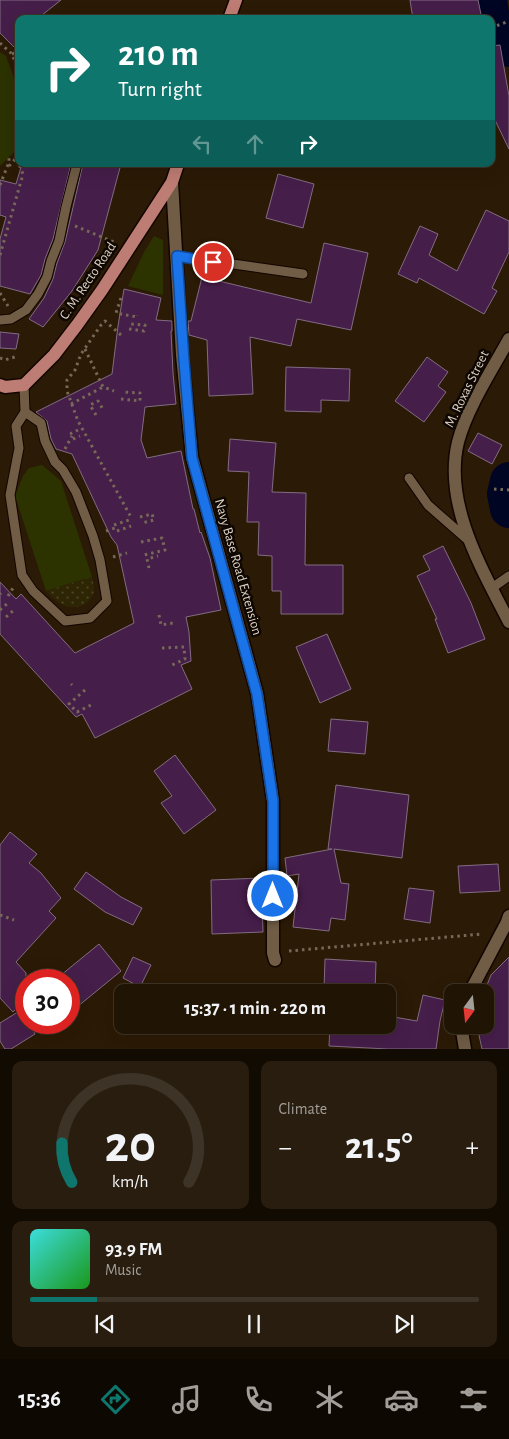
<!DOCTYPE html>
<meta charset="utf-8">
<style>
:root{--surface:#201404;--page:#281d0e;--text:#f1f3f6;--muted:#a29e9a;--line:#3d3326;--accent:#0f766e}
body{margin:0;font-family:"Alegreya Sans",sans-serif;background:var(--page);color:var(--text);height:100vh;display:flex;flex-direction:column;font-size:19px;white-space:nowrap}
*{box-sizing:border-box;margin:0}
p{font-size:16px;color:var(--muted)}
.icon{flex:none;width:28px;height:28px;fill:none;stroke:currentColor;stroke-width:2;stroke-linecap:round;stroke-linejoin:round}
.map{position:relative;height:1049px;overflow:hidden}
.side{display:flex;flex-direction:column;gap:12px;padding:12px;background:#120b02;flex:1}
.side>*{flex:none}
.hud{position:absolute;left:15px;top:15px;width:480px;height:152px;border-radius:10px;box-shadow:0 5px 20px #0002,0 0 0 1px var(--line);background:#0f766e;color:#fff;overflow:hidden}
.needle{width:32px;rotate:195deg}
.buttons{position:absolute;left:444px;top:984px;display:grid;gap:10px}
.buttons a{display:grid;place-items:center;width:50px;height:50px;border-radius:10px;background:var(--surface);box-shadow:0 5px 20px #0002,0 0 0 1px var(--line);font-size:25px}
.speed{position:absolute;left:15px;top:969px;display:flex;gap:10px;font-size:25px;font-weight:700;text-align:center}
.speed>*{display:grid;place-content:center;width:65px;height:65px;border-radius:50%;background:var(--surface);box-shadow:0 5px 20px #0002,0 0 0 1px var(--line);line-height:1}
.speed .limit{border:8px solid #d22;background:#fff;color:#111}
.pin{position:absolute;display:grid;place-items:center;width:42px;height:42px;color:#fff;margin:-21px;border:2px solid #fff;border-radius:50%;box-shadow:0 1px 5px #0007}
.me{position:absolute;width:55px;margin:-28px;rotate:0deg;stroke-linejoin:round;filter:drop-shadow(0 0 4px #0008)}
.turn{display:flex;align-items:center;gap:18px;height:105px;padding:0 20px;font-size:22px}
.turn .icon{width:65px;height:65px;stroke-width:2.5}
.turn b{display:block;font-size:35px;line-height:42px}
.lanes{display:flex;align-items:center;height:48px;padding:0 20px;background:#0003;justify-content:center;gap:25px;direction:ltr}
.lanes .off{opacity:.35}
.big{font-size:38px;font-weight:700;line-height:1.1}
.side .card{flex:1;display:flex;flex-direction:column;justify-content:center;gap:8px;min-width:0;padding:0 18px;border-radius:10px;background:var(--page)}
.side .dial{align-items:center;gap:0}
.dial svg{height:130px;overflow:visible;fill:none;stroke:var(--line);stroke-width:7;stroke-linecap:round;text-anchor:middle}
.dial text{fill:var(--text);stroke:none}
.song{display:flex;align-items:center;gap:15px}
.cover{width:60px;height:60px;border-radius:8px;background:linear-gradient(135deg,hsl(180 70% 55%),hsl(120 70% 35%))}
.played{height:5px;border-radius:2px;background:linear-gradient(90deg,var(--accent) 15%,var(--line) 15%)}
.keys{display:flex;justify-content:space-around;direction:ltr}
.heat{display:flex;justify-content:space-between;align-items:center;font-size:28px;direction:ltr}
.side .tiles{flex:1;display:grid;gap:12px;grid-template-columns:1fr 1fr}
.card:last-child{grid-column:span 2}
.trip{position:absolute;left:114px;top:984px;width:282px;height:50px;border-radius:10px;background:var(--surface);box-shadow:0 5px 20px #0002,0 0 0 1px var(--line);font-weight:700;line-height:50px;text-align:center}
.tab-bar{display:flex;height:80px;justify-content:space-around;align-items:center;background:#0d0802;color:var(--muted)}
.tab-bar .icon{width:35px;height:35px}
.tab-bar .on{color:var(--accent)}
.tab-bar b{font-size:22px;color:var(--text)}
.map>svg:first-child{display:block}
</style>
<div class="map">
<svg width="509" height="1049" viewBox="0 0 509 1049">
<defs>
<pattern id="sand-dots" width="8" height="8" patternUnits="userSpaceOnUse" patternTransform="scale(1.25)"><rect width="8" height="8" fill="#2d2504"/><path d="M2 2h.1M6 6h.1" fill="none" stroke="#4b4427" stroke-width="1.8" stroke-linecap="round"/></pattern>
</defs>
<rect width="100%" height="100%" fill="#2b1a05"/>
<path fill="#2c3300" d="M0,52L6,56L19,92V147L0,166Z
M154,236L163,240V295L128,286L144,252Z
M42,465L61,481L92,577L46,591L15,496L23,476L29,468Z"/>
<path fill="url(#sand-dots)" d="M92,577C93,582 95,588 94,592C88,609 71,611 58,602C54,599 50,595 46,591Z"/>
<g fill="none" stroke-linecap="round" stroke-linejoin="round">
<path stroke="#000524" stroke-width="38" d="M488,0L492,26L509,48
M509,481L506,494L509,509"/>
</g>
<path fill="#461e4a" stroke="#826c83" d="M0,0H61L37,19H19V52L0,33Z
M410,0H478L482,19H413Z
M500,45L509,96V149L491,112V46Z
M22,164H71L53,239L45,259L41,275L30,294L0,286V239L6,217L0,215V180L16,184Z
M83,164H121L98,250L72,291L43,327L29,319L44,298L53,279L57,263L65,242Z
M278,174L314,184L303,228L266,218Z
M486,210L509,221V252L492,288L497,291L484,314L419,278L417,283L398,274L420,226L438,234L429,255L457,271Z
M324,243L368,253L351,330L297,319L291,346L250,337L253,394L209,396L207,340L189,335L188,321H191L202,277L311,303Z
M124,289L161,298L156,320L172,321V331H171L173,373L176,404L145,407L141,440L147,458L181,451L193,509H194L200,533L201,532L210,558L221,610L186,617L189,632L191,661L181,665L192,689L95,738L82,714L76,717L0,634V582L16,599L21,594L75,653L134,623L117,545L111,537L72,454L56,449L51,439L47,421L36,412L112,374L118,326Z
M0,332L19,334L16,349L0,348Z
M427,357L448,372L438,386L446,392L424,422L395,401Z
M286,367L350,369L349,401L321,400V412L285,411Z
M478,433L502,445L492,464L468,451Z
M230,439L276,443L272,492L306,493L305,565H343V614H281V591H272V556L258,555L259,522H247L249,472L228,471Z
M443,546L471,603L485,639L448,653L435,619H437L417,576L430,570L423,556Z
M327,634L351,689L320,703L296,647Z
M331,719L368,722L365,754L328,751Z
M175,755L216,810L184,834L161,803L172,796L154,771Z
M336,785L409,795L402,858L334,849L341,883L349,884L345,920L331,918L329,931L293,927L299,874L287,876L285,858L332,849H328Z
M10,832L37,854L29,863L41,873L61,898L49,911L56,918L16,962L26,973V999L13,1012L0,998V845Z
M498,864L500,891L460,893L458,866Z
M86,872L121,897L142,908L133,925L105,912L74,889Z
M261,878L263,932L212,934L211,880Z
M409,888L434,891L430,923L404,919Z
M99,944L121,971L77,1007L69,997V980H55Z
M133,957L151,965L140,987L123,978Z
M509,957V1049H482L477,1026L485,1027V990L491,975Z
M325,959L376,962L375,992H341V991L324,990Z
M423,995L445,1000L440,1021L436,1049H388L329,1046L330,1025H388V1016L417,1021Z
M21,1010L26,1020V1022H28L35,1034L11,1049H5L0,1041V1023Z"/>
<g fill="none" stroke-linecap="round" stroke-linejoin="round">
<defs>
<path id="service" d="M177,256L303,274
M0,320L11,319L26,310L38,294L47,277L51,261L59,241L66,207L77,164
M24,385L25,412L16,426L19,448L10,495L22,575L33,591L65,621L90,618L107,601L100,560L93,536L76,492L63,470L55,462L45,441L41,423L25,412
M409,478L428,505L468,540
M492,588L509,576"/>
<path id="minor" d="M172,182L182,355L192,457L257,693L273,801V953L275,960"/>
<path id="secondary" d="M509,339C492,370 467,408 458,442C443,504 482,569 509,622
M470,992L507,922L509,916
M461,1025L465,1049"/>
<path id="primary" d="M229,19L236,0
M0,385L5,387L24,385L54,355L77,325L102,290L172,182L178,164"/>
</defs>
<use href="#service" stroke="#130500" stroke-width="11"/>
<use href="#minor" stroke="#130500" stroke-width="15"/>
<use href="#secondary" stroke="#130500" stroke-width="15"/>
<use href="#primary" stroke="#130500" stroke-width="15"/>
<path stroke="#776957" stroke-width="3" stroke-dasharray="2.5 4" stroke-linecap="butt" d="M491,28L509,21
M0,43L12,54L19,72
M12,54L19,52
M9,166L19,155
M0,185L9,162V157
M75,226L114,242L115,241
M0,255L23,174L19,164
M0,293L8,306
M121,298L116,313L137,317V315
M129,329L144,331L145,325L130,324
M121,335L105,321L101,325L81,354L75,370L67,380V391L78,421L132,519
M85,349L103,387L114,391
M0,358L5,360L18,356
M121,399L140,401V393L122,392
M71,404L103,387
M96,415L90,405L98,401L104,411
M70,434L78,430
M73,439L80,436
M65,449L72,436
M494,489L509,490
M140,517L152,514L154,520L142,523
M114,525L129,520
M106,531L115,528
M117,531L131,526
M141,542L162,538L165,550L144,555
M113,557L127,553
M149,568L147,559L158,556
M0,594L1,593
M8,596L13,588
M0,610L9,602
M159,615L161,625L173,623
M6,617L15,609
M162,648L184,647L185,659L170,666
M71,684L72,685
M85,690L69,704L77,712L93,704
M0,915L14,920
M289,951L482,934"/>
<use href="#service" stroke="#715d46" stroke-width="9"/>
<use href="#minor" stroke="#715d46" stroke-width="12"/>
<use href="#secondary" stroke="#715d46" stroke-width="12"/>
<use href="#primary" stroke="#be7d74" stroke-width="12"/>
</g>
<g fill="none" stroke-linecap="round" stroke-linejoin="round">
<defs>
<path id="route" d="M213,262L177,256C181,324 186,391 192,458L257,694L273,801V896"/>
</defs>
<use href="#route" stroke="#114b97" stroke-width="12"/>
<use href="#route" stroke="#1a73e8" stroke-width="9"/>
</g>
<g text-anchor="middle" dominant-baseline="central" stroke-width="5" stroke-linejoin="round" paint-order="stroke">
<g font-size="14" fill="#ddd2c5" stroke="#0e0702">
<text transform="translate(88 281) rotate(-56)">C. M. Recto Road</text>
<text transform="translate(467 389) rotate(-64)">M. Roxas Street</text>
<text transform="translate(238 567) rotate(74)">Navy Base Road Extension</text>
</g>
</g>
</svg>
<div class="buttons">
<a><svg class="needle" viewBox="-14 -14 28 28"><path d="M0-13l5 13h-10z" fill="#e53935"/><path d="M0 13l5-13h-10z" fill="#a29e9a"/></svg></a>
</div>
<div class="speed"><div class="limit">30</div></div>
<div class="pin" style="left:213px;top:262px;background:#d93025"><svg class="icon" aria-label="arrive" viewBox="0 0 24 24"><path d="M6 21V4h12l-3 4 3 4H6"/></svg></div>
<svg class="me" style="left:273px;top:896px" viewBox="-20 -20 40 40"><circle r="17" fill="#1a73e8" stroke="#fff" stroke-width="3"/><path d="M0-11L8 9 0 5-8 9z" fill="#fff"/></svg>
<div class="trip">15:37 · 1 min · 220 m</div>
<div class="hud">
<div class="turn"><svg class="icon" aria-label="right" viewBox="0 0 24 24"><path d="M7 20v-9h11M14 6l5 5-5 5"/></svg><div><b>210 m</b>Turn right</div></div>
<div class="lanes"><svg class="icon off" aria-label="left" viewBox="0 0 24 24"><path d="M17 20v-9H6M10 6l-5 5 5 5"/></svg><svg class="icon off" aria-label="ahead" viewBox="0 0 24 24"><path d="M12 20V5M6 11l6-6 6 6"/></svg><svg class="icon" aria-label="right" viewBox="0 0 24 24"><path d="M7 20v-9h11M14 6l5 5-5 5"/></svg></div>
</div>
</div>
<section class="side">
<div class="tiles">
<div class="card dial"><svg viewBox="0 0 100 80">
<path d="M14 69A42 42 0 1 1 86 69"/>
<path d="M14 69A42 42 0 0 1 8 45" stroke="#0f766e"/>
<text x="50" y="56" font-size="32" font-weight="700">20</text>
<text x="50" y="72" font-size="11">km/h</text>
</svg></div>
<div class="card"><p>Climate</p>
<div class="heat"><a>−</a><b class="big">21.5°</b><a>+</a></div>
</div>
<div class="card">
<div class="song"><i class="cover"></i><div><b>93.9 FM</b><p>Music</p></div></div>
<div class="played"></div>
<div class="keys"><svg class="icon" aria-label="previous" viewBox="0 0 24 24"><path d="M18 5L8 12l10 7zM5 5v14"/></svg><svg class="icon" aria-label="pause" viewBox="0 0 24 24"><path d="M8 5v14M16 5v14"/></svg><svg class="icon" aria-label="next" viewBox="0 0 24 24"><path d="M6 5l10 7-10 7zM19 5v14"/></svg></div>
</div>
</div>
</section>
<nav class="tab-bar">
<b>15:36</b>
<svg class="icon on" aria-label="directions" viewBox="0 0 24 24"><path d="M12 3l9 9-9 9-9-9zM9 14v-3h6M13 9l2 2-2 2"/></svg>
<svg class="icon" aria-label="music" viewBox="0 0 24 24"><path d="M9 18V5l10-2v13"/><circle cx="6" cy="18" r="3"/><circle cx="16" cy="16" r="3"/></svg>
<svg class="icon" aria-label="phone" viewBox="0 0 24 24"><path d="M5 4h4l2 5-3 2q2 4 5 5l2-3 5 2v4C11 20 4 13 5 4z"/></svg>
<svg class="icon" aria-label="climate" viewBox="0 0 24 24"><path d="M12 3v18M4 7l16 10M4 17L20 7"/></svg>
<svg class="icon" aria-label="car" viewBox="0 0 24 24"><path d="M5 17H2v-5l4-1 3-4h7l3 4 3 1v5h-3M9 17h6M6 11h13"/><circle cx="7" cy="17" r="2"/><circle cx="17" cy="17" r="2"/></svg>
<svg class="icon" aria-label="filters" viewBox="0 0 24 24"><path d="M4 7h16M4 17h16"/><circle cx="9" cy="7" r="2"/><circle cx="15" cy="17" r="2"/></svg>
</nav>
